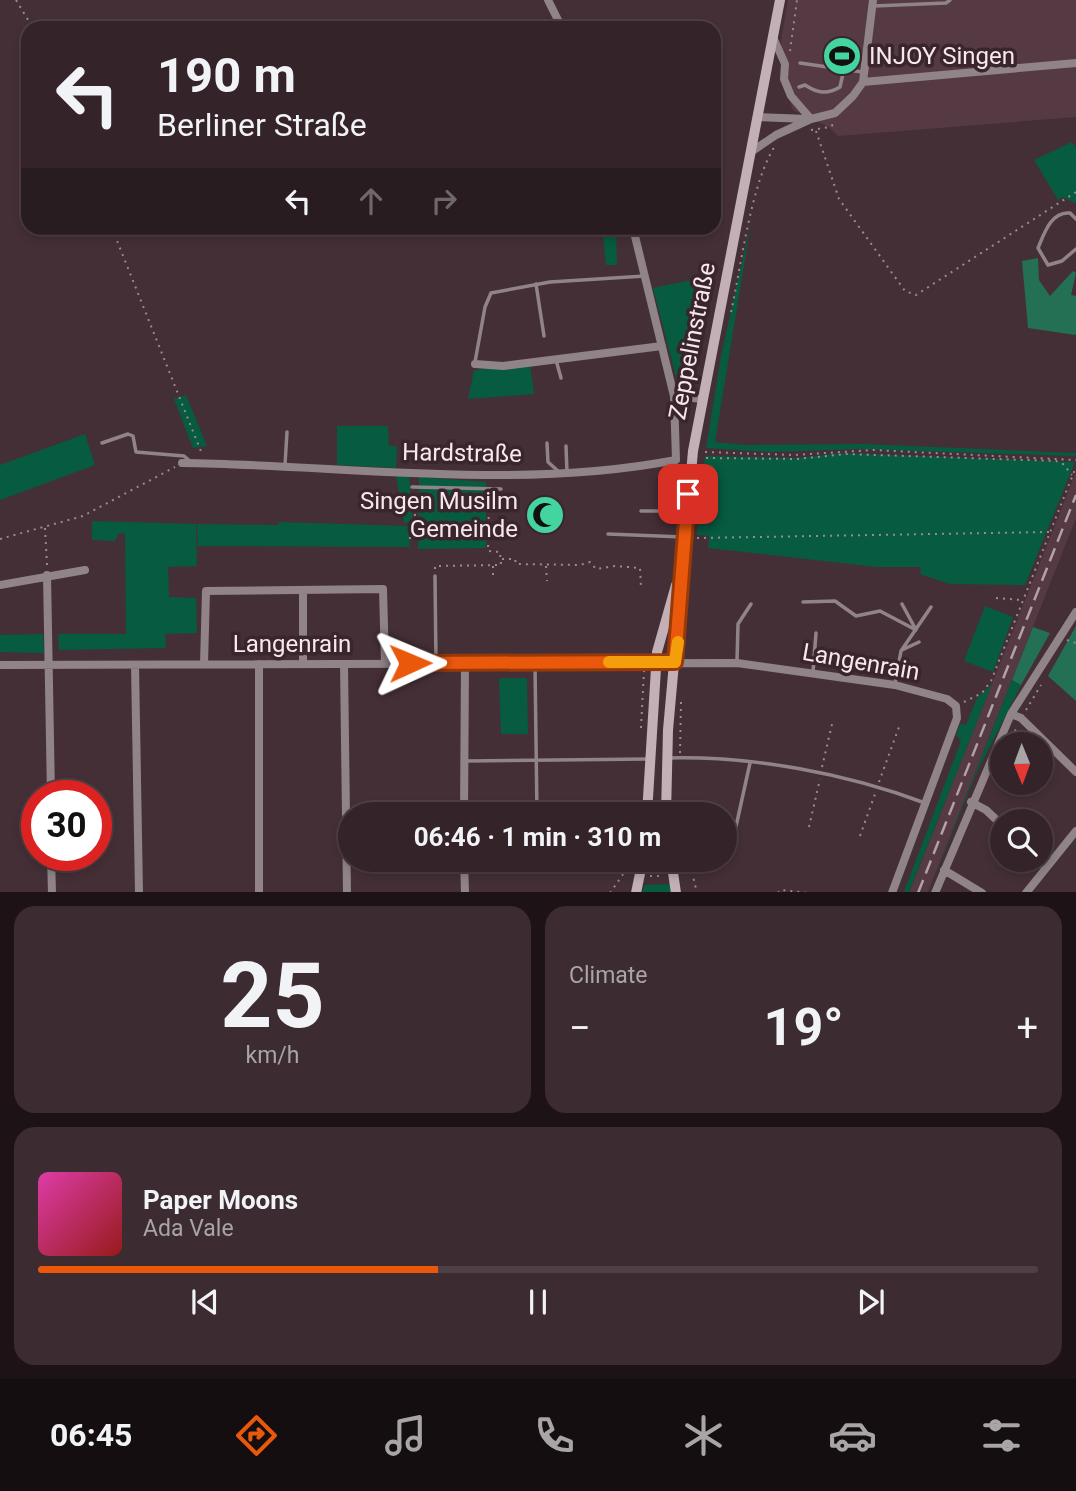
<!DOCTYPE html>
<meta charset="utf-8">
<style>
:root{--surface:#342329;--page:#3c2b31;--text:#f1f3f6;--muted:#a9a4a8;--line:#4e4046;--accent:#ea580c}
body{margin:0;font-family:Roboto,sans-serif;background:var(--page);color:var(--text);height:100vh;display:flex;flex-direction:column;font-size:26px;white-space:nowrap}
*{box-sizing:border-box;margin:0}
p{font-size:23px;color:var(--muted)}
.icon{flex:none;width:38px;height:38px;fill:none;stroke:currentColor;stroke-width:2;stroke-linecap:round;stroke-linejoin:round}
.map{position:relative;height:892px;overflow:hidden}
.panel{display:flex;flex-direction:column;gap:14px;padding:14px;background:#1d1317;flex:1}
.panel>*{flex:none}
.guide{position:absolute;left:21px;top:21px;width:700px;height:214px;border-radius:21px;box-shadow:0 4px 10px #0003,0 0 0 2px var(--line);background:#342329;color:var(--text);overflow:hidden}
.needle{width:46px;rotate:179deg}
.controls{position:absolute;left:990px;top:732px;display:grid;gap:14px}
.controls a{display:grid;place-items:center;width:63px;height:63px;border-radius:50%;background:var(--surface);box-shadow:0 4px 10px #0003,0 0 0 2px var(--line);font-size:35px}
.speed{position:absolute;left:21px;top:780px;display:flex;gap:14px;font-size:35px;font-weight:700;text-align:center}
.speed>*{display:grid;place-content:center;width:91px;height:91px;border-radius:50%;background:var(--surface);box-shadow:0 4px 10px #0003,0 0 0 2px var(--line);line-height:1}
.speed .limit{border:10px solid #d22;background:#fff;color:#111}
.pin{position:absolute;display:grid;place-items:center;width:60px;height:60px;color:#fff;margin:-30px;border-radius:14px;box-shadow:0 4px 10px #0006}
.me{position:absolute;width:77px;margin:-38px;rotate:89deg;stroke-linejoin:round;filter:drop-shadow(0 0 5px #0008)}
.turn{display:flex;align-items:center;gap:24px;height:147px;padding:0 21px;font-size:32px}
.turn .icon{width:91px;height:91px;stroke-width:2.5}
.turn b{display:block;font-size:49px;line-height:60px}
.lanes{display:flex;align-items:center;height:66px;padding:0 21px;background:#0003;justify-content:center;gap:35px;direction:ltr}
.lanes .off{opacity:.35}
.big{font-size:52px;font-weight:700;line-height:1.1}
.panel .tile{flex:1;display:flex;flex-direction:column;justify-content:center;gap:10px;min-width:0;padding:0 24px;border-radius:21px;background:var(--page)}
.panel .dial{align-items:center;gap:0}
.dial b{font-size:91px;line-height:1}
.song{display:flex;align-items:center;gap:21px}
.cover{width:84px;height:84px;border-radius:10px;background:linear-gradient(135deg,hsl(320 70% 55%),hsl(0 70% 35%))}
.played{height:7px;border-radius:4px;background:linear-gradient(90deg,var(--accent) 40%,var(--line) 40%)}
.keys{display:flex;justify-content:space-around;direction:ltr}
.heat{display:flex;justify-content:space-between;align-items:center;font-size:38px;direction:ltr}
.panel .tiles{flex:1;display:grid;gap:14px;grid-template-columns:1fr 1fr}
.tile:last-child{grid-column:span 2}
.trip{position:absolute;left:338px;top:802px;width:399px;height:70px;border-radius:35px;background:var(--surface);box-shadow:0 4px 10px #0003,0 0 0 2px var(--line);font-weight:700;line-height:70px;text-align:center}
.tab-bar{display:flex;height:112px;justify-content:space-around;align-items:center;background:#150e10;color:var(--muted)}
.tab-bar .icon{width:49px;height:49px}
.tab-bar .active{color:var(--accent)}
.tab-bar b{font-size:32px;color:var(--text)}
.map>svg:first-child{display:block}
</style>
<div class="map">
<svg width="1076" height="893" viewBox="0 0 1076 893">
<rect width="100%" height="100%" fill="#452f37"/>
<path fill="#553a43" d="M788,0H1076V117L838,136L829,127L793,110L783,81L781,41Z
M1076,472V518L928,892L909,893Z"/>
<path fill="#065b40" d="M1072,142L1076,148V203L1062,197L1058,200L1034,160Z
M751,222L715,442L744,445L864,444L1076,453V456L857,449L769,452L706,448L721,356Z
M602,228H616L617,265H606Z
M696,279L712,287L691,382L676,377L653,288Z
M530,364L534,394L468,399L474,370Z
M186,395L207,446L193,448L174,399Z
M337,426H388L389,446H397L396,468L337,465Z
M85,434L95,465L0,500V465Z
M841,453L1075,462L1025,585L950,584L920,574L921,567H877L708,548L709,536L697,535L705,456L798,458Z
M396,475H409L413,522L404,523Z
M419,477L486,482V548L418,549Z
M92,521L196,524L197,566L168,567L169,597L196,598L197,633L165,634L166,648L59,650L58,634H126L125,534L119,533L115,541L92,540Z
M279,522L408,526L410,547L198,546L197,524L279,525Z
M985,606L1013,617L993,672L964,661Z
M43,634L44,653L0,652V635Z
M499,678H527L528,734H501Z
M1012,680L1021,685L976,774L928,892Z
M992,684L909,892H904L961,741L956,735L960,724L966,725L977,698Z
M670,884L672,892L641,893L645,885Z"/>
<path fill="#237054" d="M1038,258L1039,280L1050,296L1073,271L1076,273L1071,295L1076,296V335L1028,328L1022,261Z
M1076,626V701L1048,676Z
M1033,627L1050,633L1021,685L1012,680Z"/>
<g fill="none" stroke-linecap="round" stroke-linejoin="round">
<path stroke="#9d8a90" stroke-width="2" stroke-dasharray="2 5" stroke-linecap="butt" d="M16,0L33,28
M790,51L797,0
M811,130L830,127L835,123
M816,131L839,199L905,291L916,295L1076,192
M112,228L202,454
M731,312C741,267 751,183 775,146
M679,384L694,387
M705,452L794,455L873,450L1076,460
M706,458L797,459L847,454L1056,461L1063,464L1072,475
M676,485V468
M413,493L417,538L488,531
M45,528L47,565
M409,538H416
M697,538L1049,532
M0,539L83,516L175,467
M502,559H515L516,564L580,565L590,562L596,569L615,566L640,568L641,588
M493,566V579
M546,566L547,581
M435,569V566L501,565L500,552L488,551L489,497
M996,598L1021,600
M1067,640L1076,643
M964,702L982,693L991,681L1076,467
M1026,710L1041,685
M641,728L644,671
M1009,744L1017,727
M680,753L681,702
M822,767L833,720
M879,782L899,727
M809,827L820,779
M860,836L875,794
M686,859L689,872
M626,868L629,859
M685,873L692,872L697,893
M650,876H662
M610,893L626,870L631,872
M778,893L780,890L808,893"/>
<path stroke="#908488" stroke-width="3.5" d="M874,6L946,3L950,0
M800,63L862,72
M799,87L805,85C817,93 827,95 840,87L844,69
M1076,219L1070,213C1051,211 1044,234 1038,248L1048,265L1062,261L1076,249
M536,284L544,336
M556,360L561,378
M475,362L485,307L491,293L550,282L645,276
M102,443L128,434L133,436L136,452L184,456L191,462
M547,443L548,462L558,471
M566,446L567,472
M285,465L287,432
M412,487L501,489
M641,511H680
M608,534L683,537
M435,576L436,663
M803,602L835,601L856,616L880,611L916,630
M902,604L915,628
M902,650L919,642
M737,661L738,624L751,604
M535,665L537,814
M813,672L816,633
M895,683L901,651L931,607
M668,758C753,756 845,773 925,803
M466,761L648,759
M724,840H733L750,763"/>
<path stroke="#908488" stroke-width="8" d="M548,0L562,28
M773,37L785,64L784,79L791,96L811,119
M863,82L1076,63
M758,117L808,119
M751,152L776,135L811,119L835,113L853,96L863,82L873,0
M475,364L503,366L662,346
M674,396L702,399
M182,463C346,465 514,491 676,460L674,396L633,228
M47,575L51,796
M0,585L85,570
M204,664L206,591L383,589L385,663
M259,664V893
M303,664V590
M344,664L347,893
M0,665L737,663L895,685L947,699L956,706L957,718L892,893
M135,665L139,893
M1011,714L1021,718L1076,772
M971,802L986,810L1003,826
M464,814L465,663
M51,856L52,893
M464,859L465,893
M1037,859L1045,867
M944,870L982,893
M935,893L1011,714L1076,612
M1026,893L1076,831"/>
<path stroke="#c2b0b6" stroke-width="10" d="M647,814L657,652L676,585
M666,814L668,730L693,451L780,0
M671,859L676,893
M636,893L643,859"/>
<path stroke="#b2a1a7" stroke-width="2.5" stroke-dasharray="14 7" stroke-linecap="butt" d="M918,893L1076,495"/>
</g>
<g fill="none" stroke-linecap="round" stroke-linejoin="round">
<defs>
<path id="route" d="M410,663L675,662L688,494"/>
</defs>
<use href="#route" stroke="#983908" stroke-width="18"/>
<use href="#route" stroke="#ea580c" stroke-width="12"/>
<path stroke="#f59e0b" stroke-width="12" d="M609,662H675L678,642"/>
</g>
<defs>
<symbol id="stadium-disc" viewBox="-11 -11 22 22"><circle r="9.5" fill="#44d49f" stroke="#3a252d"/><path d="M0-5a6.5 5 0 1 0 0 10a6.5 5 0 1 0 0-10ZM-3.5-1.8h7v3.6h-7Z" fill="#111"/></symbol>
<symbol id="mosque-disc" viewBox="-11 -11 22 22"><circle r="9.5" fill="#44d49f" stroke="#3a252d"/><path d="M3.5-4.9A6 6 0 1 0 3.5 4.9A5 5 0 1 1 3.5-4.9Z" fill="#111"/></symbol>
</defs>
<g fill-rule="evenodd">
<use href="#stadium-disc" x="820" y="34" width="44" height="44"/>
<use href="#mosque-disc" x="523" y="493" width="44" height="44"/>
</g>
<g text-anchor="middle" dominant-baseline="central" stroke-width="7" stroke-linejoin="round" paint-order="stroke">
<g font-size="24" fill="#f7e8ed" stroke="#3a252d" text-anchor="start">
<text x="869" y="56">INJOY Singen</text>
<text x="518" y="501" text-anchor="end">Singen Musilm<tspan x="518" dy="28">Gemeinde</tspan></text>
</g>
<g font-size="24" fill="#f7e8ed" stroke="#3a252d">
<text transform="translate(692 341) rotate(-79)">Zeppelinstraße</text>
<text transform="translate(462 453) rotate(1)">Hardstraße</text>
<text x="292" y="644">Langenrain</text>
<text transform="translate(861 662) rotate(10)">Langenrain</text>
</g>
</g>
</svg>
<div class="controls">
<a><svg class="needle" viewBox="-14 -14 28 28"><path d="M0-13l5 13h-10z" fill="#e53935"/><path d="M0 13l5-13h-10z" fill="#a9a4a8"/></svg></a>
<a><svg class="icon" aria-label="search" viewBox="0 0 24 24"><circle cx="10" cy="10" r="6"/><path d="M15 15l6 6"/></svg></a>
</div>
<div class="speed"><div class="limit">30</div></div>
<div class="pin" style="left:688px;top:494px;background:#d93025"><svg class="icon" aria-label="arrive" viewBox="0 0 24 24"><path d="M6 21V4h12l-3 4 3 4H6"/></svg></div>
<svg class="me" style="left:410px;top:663px" viewBox="-20 -20 40 40"><path d="M0-17L14 15 0 8-14 15z" fill="#ea580c" stroke="#fff" stroke-width="4"/></svg>
<div class="trip">06:46 · 1 min · 310 m</div>
<div class="guide">
<div class="turn"><svg class="icon" aria-label="left" viewBox="0 0 24 24"><path d="M17 20v-9H6M10 6l-5 5 5 5"/></svg><div><b>190 m</b>Berliner Straße</div></div>
<div class="lanes"><svg class="icon" aria-label="left" viewBox="0 0 24 24"><path d="M17 20v-9H6M10 6l-5 5 5 5"/></svg><svg class="icon off" aria-label="ahead" viewBox="0 0 24 24"><path d="M12 20V5M6 11l6-6 6 6"/></svg><svg class="icon off" aria-label="right" viewBox="0 0 24 24"><path d="M7 20v-9h11M14 6l5 5-5 5"/></svg></div>
</div>
</div>
<section class="panel">
<div class="tiles">
<div class="tile dial"><b>25</b><p>km/h</p></div>
<div class="tile"><p>Climate</p>
<div class="heat"><a>−</a><b class="big">19°</b><a>+</a></div>
</div>
<div class="tile">
<div class="song"><i class="cover"></i><div><b>Paper Moons</b><p>Ada Vale</p></div></div>
<div class="played"></div>
<div class="keys"><svg class="icon" aria-label="previous" viewBox="0 0 24 24"><path d="M18 5L8 12l10 7zM5 5v14"/></svg><svg class="icon" aria-label="pause" viewBox="0 0 24 24"><path d="M8 5v14M16 5v14"/></svg><svg class="icon" aria-label="next" viewBox="0 0 24 24"><path d="M6 5l10 7-10 7zM19 5v14"/></svg></div>
</div>
</div>
</section>
<nav class="tab-bar">
<b>06:45</b>
<svg class="icon active" aria-label="directions" viewBox="0 0 24 24"><path d="M12 3l9 9-9 9-9-9zM9 14v-3h6M13 9l2 2-2 2"/></svg>
<svg class="icon" aria-label="music" viewBox="0 0 24 24"><path d="M9 18V5l10-2v13"/><circle cx="6" cy="18" r="3"/><circle cx="16" cy="16" r="3"/></svg>
<svg class="icon" aria-label="phone" viewBox="0 0 24 24"><path d="M5 4h4l2 5-3 2q2 4 5 5l2-3 5 2v4C11 20 4 13 5 4z"/></svg>
<svg class="icon" aria-label="climate" viewBox="0 0 24 24"><path d="M12 3v18M4 7l16 10M4 17L20 7"/></svg>
<svg class="icon" aria-label="car" viewBox="0 0 24 24"><path d="M5 17H2v-5l4-1 3-4h7l3 4 3 1v5h-3M9 17h6M6 11h13"/><circle cx="7" cy="17" r="2"/><circle cx="17" cy="17" r="2"/></svg>
<svg class="icon" aria-label="filters" viewBox="0 0 24 24"><path d="M4 7h16M4 17h16"/><circle cx="9" cy="7" r="2"/><circle cx="15" cy="17" r="2"/></svg>
</nav>
